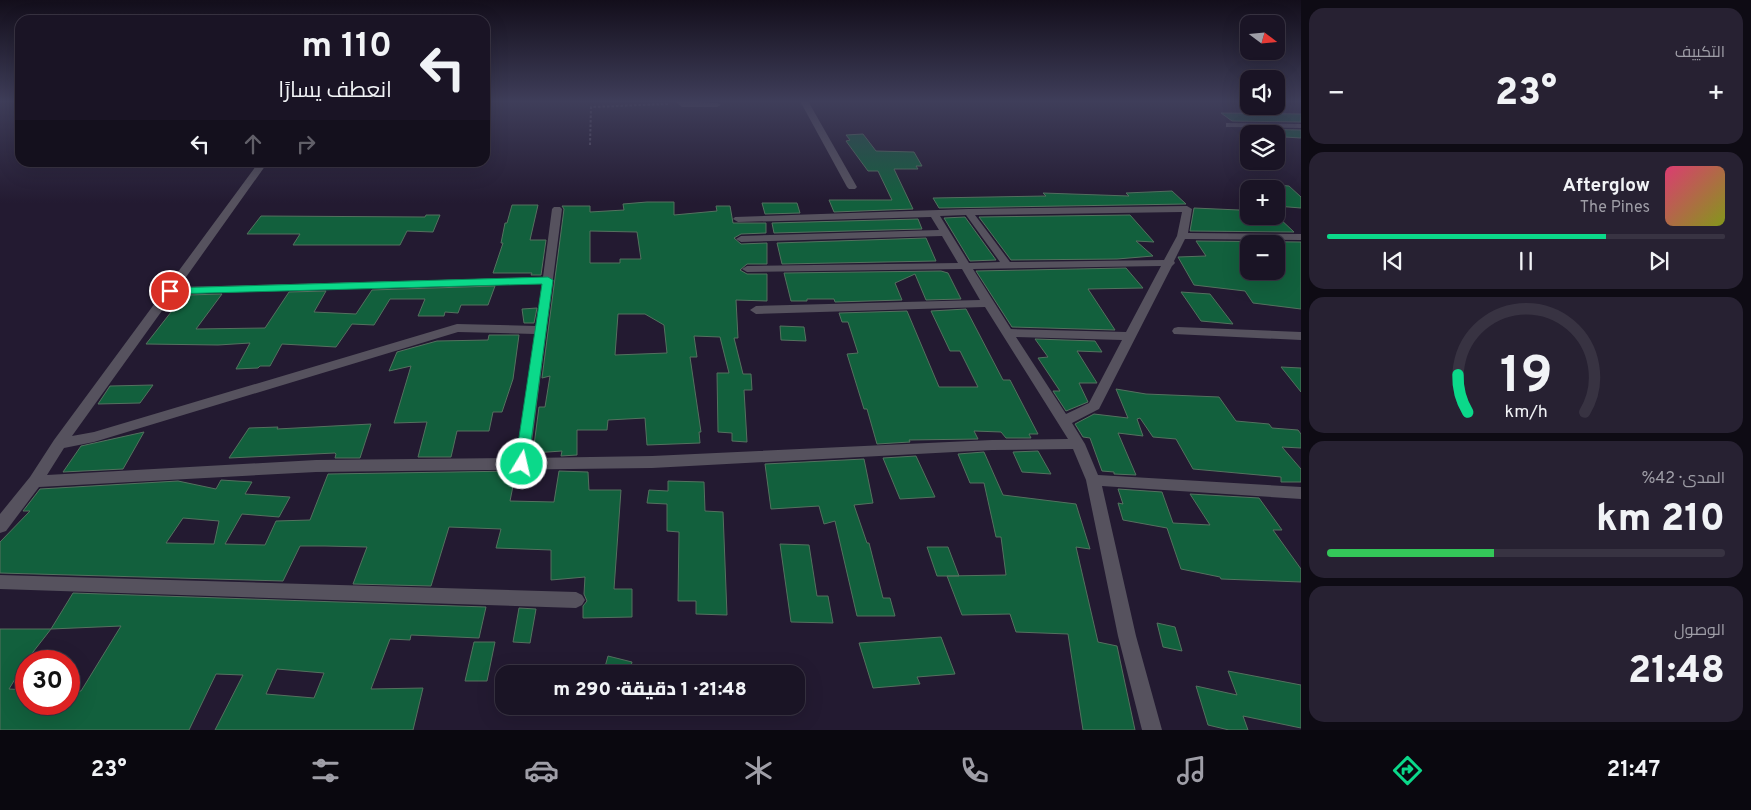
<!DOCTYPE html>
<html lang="ar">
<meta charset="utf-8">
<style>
:root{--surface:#1a1425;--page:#272132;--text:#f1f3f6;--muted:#9f9ea7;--line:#383342;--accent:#0bd98a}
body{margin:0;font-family:Overpass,Cairo,sans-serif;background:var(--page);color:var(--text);direction:rtl;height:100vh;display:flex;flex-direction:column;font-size:19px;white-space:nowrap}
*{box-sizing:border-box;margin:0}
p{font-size:16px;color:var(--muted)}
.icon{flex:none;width:28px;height:28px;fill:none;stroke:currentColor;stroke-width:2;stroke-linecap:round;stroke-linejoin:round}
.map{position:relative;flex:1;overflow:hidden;direction:ltr}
.drawer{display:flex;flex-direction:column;gap:8px;padding:8px;background:#0e0b14;width:450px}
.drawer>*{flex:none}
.banner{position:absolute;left:15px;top:15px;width:475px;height:152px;border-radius:15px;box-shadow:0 5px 20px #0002,0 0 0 1px var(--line);direction:rtl;background:#1a1425;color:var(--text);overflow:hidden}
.needle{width:32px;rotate:106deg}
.tools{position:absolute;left:1240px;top:15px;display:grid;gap:10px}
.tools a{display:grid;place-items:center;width:45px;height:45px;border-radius:10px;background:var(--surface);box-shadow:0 5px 20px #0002,0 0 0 1px var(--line);font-size:25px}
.speed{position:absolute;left:15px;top:650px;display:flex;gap:10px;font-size:25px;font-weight:700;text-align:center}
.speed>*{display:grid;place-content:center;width:65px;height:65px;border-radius:50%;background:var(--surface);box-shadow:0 5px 20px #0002,0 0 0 1px var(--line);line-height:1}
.speed .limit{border:8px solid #d22;background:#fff;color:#111}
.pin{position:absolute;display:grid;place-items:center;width:42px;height:42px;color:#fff;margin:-21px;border:2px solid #fff;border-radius:50%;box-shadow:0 1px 5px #0007}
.me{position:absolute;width:55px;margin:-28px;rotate:9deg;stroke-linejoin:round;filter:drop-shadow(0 0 4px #0008)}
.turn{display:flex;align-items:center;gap:18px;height:105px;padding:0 15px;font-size:22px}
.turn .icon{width:65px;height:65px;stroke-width:2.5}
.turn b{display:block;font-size:35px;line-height:42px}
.lanes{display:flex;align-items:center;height:48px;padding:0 15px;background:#0003;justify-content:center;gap:25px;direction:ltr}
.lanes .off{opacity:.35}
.big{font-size:38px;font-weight:800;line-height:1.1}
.drawer .tile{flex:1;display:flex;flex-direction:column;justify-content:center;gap:8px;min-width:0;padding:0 18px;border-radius:15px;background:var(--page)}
.drawer .dial{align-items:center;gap:0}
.dial svg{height:130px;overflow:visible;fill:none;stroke:var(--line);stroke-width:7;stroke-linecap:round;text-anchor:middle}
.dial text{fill:var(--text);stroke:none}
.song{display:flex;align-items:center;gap:15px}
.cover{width:60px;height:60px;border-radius:8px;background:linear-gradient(135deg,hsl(340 70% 55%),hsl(70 70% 35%))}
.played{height:5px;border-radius:2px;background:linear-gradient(90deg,var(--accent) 70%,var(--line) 70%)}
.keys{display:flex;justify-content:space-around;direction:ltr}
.heat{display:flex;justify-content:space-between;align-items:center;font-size:28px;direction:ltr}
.charge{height:8px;border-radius:4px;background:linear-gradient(90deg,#34c759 42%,var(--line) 0)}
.trip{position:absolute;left:495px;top:665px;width:310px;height:50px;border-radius:15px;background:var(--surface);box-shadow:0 5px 20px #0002,0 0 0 1px var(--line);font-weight:800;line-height:50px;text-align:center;direction:rtl}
.dock{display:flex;height:80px;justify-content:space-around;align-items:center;background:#0a080f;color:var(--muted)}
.dock .icon{width:35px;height:35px}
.dock .selected{color:var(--accent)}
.dock b{font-size:22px;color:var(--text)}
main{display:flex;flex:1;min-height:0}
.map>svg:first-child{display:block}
</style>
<main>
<section class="drawer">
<div class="tile"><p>التكييف</p>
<div class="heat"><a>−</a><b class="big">23°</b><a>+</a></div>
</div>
<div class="tile">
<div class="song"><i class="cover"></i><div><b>Afterglow</b><p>The Pines</p></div></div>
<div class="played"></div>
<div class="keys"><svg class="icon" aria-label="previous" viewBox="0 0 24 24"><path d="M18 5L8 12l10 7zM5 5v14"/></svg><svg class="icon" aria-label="pause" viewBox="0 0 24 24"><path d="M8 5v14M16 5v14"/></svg><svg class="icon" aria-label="next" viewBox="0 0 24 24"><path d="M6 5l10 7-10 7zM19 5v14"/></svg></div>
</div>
<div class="tile dial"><svg viewBox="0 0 100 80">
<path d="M14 69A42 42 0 1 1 86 69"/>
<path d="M14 69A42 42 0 0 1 8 46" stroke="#0bd98a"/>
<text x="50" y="56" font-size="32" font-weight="700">19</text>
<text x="50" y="72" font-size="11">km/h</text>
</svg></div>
<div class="tile"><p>المدى · 42%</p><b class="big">210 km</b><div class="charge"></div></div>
<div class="tile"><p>الوصول</p><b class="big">21:48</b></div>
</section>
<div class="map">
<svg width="1301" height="730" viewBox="0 0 1301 730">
<rect width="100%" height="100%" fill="#231a31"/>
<path fill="#12603d" stroke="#54715f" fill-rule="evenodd" d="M1221,113L1301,114V122L1232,121Z
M1241,129L1301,130V138L1285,137L1281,134H1247Z
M863,134L876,151L914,152L922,166H916L918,169H894L913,209L834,212L829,200H892L878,171H868L846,141L850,140L846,135Z
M1276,185L1289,186L1301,197V208L1276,206Z
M1172,191L1186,204L939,208L933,198L1046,196L1043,193L1129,196L1126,193Z
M647,202H674V215L717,211L716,206H730L733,223H766V233L741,234L734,238L741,244L767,243V264H747L740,270L747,274H767V301L736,300L738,338H734L743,374H751L752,390H744L747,442L732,441V433L718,432L717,373H729L720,337L694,336L697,357H690L701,432H699L700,443L647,445L645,418L608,420L607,430H577V455L561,456L562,451L533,453L539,407H545L550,376L542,378L564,209L562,206H590V212L624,210L623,204ZM590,231L637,232L641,259H620V263H590ZM618,314H645L664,325L667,353L615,355Z
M762,203H797L800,213L765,214Z
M512,205H538L530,240H546L541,275H531L532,273H493L503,243H501L505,223H507Z
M1194,208L1239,210L1242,214H1249V216H1277L1294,232L1190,231Z
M426,215H440L433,232L407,231L400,245H293L300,234H247L261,216L425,217Z
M1130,215L1154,242L1136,241L1153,256L1117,259L1011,260L979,217Z
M965,217L996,260L970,261L944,218Z
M918,219L922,229L774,233L772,223Z
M926,238L936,261L782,264L777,243Z
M1196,241L1301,242V309L1253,303L1245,291L1194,285L1178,257L1206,256ZM1249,244H1276V271H1249Z
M1126,268L1143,288L1088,289L1115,330L1012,327L976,271Z
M941,271L948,273L961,299L926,300L915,274L895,283L902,300L835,302L834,299H807V301H791L784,273Z
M495,286L488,305H461L458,313L445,312L444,316H418L425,299H390L374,325L352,324L336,347L282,344L270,366H260L258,368L236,369L250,343L218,345L146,344L175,307H180L188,295L222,294L196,329L265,328L289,292L326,291L314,312L356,314L372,290Z
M1181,292L1210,294L1233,324L1201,321Z
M537,308L534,323H524L522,309Z
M966,309L1003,380H1010L1038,434H1029L1031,438H1006L1001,432L974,431L978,439L909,440L910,442L877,444L867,409H864L847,354L858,353L848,322H842L839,313L907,311L939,387H978L960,351H950L931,311Z
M780,326L804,327L806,341L781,340Z
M489,335H519L513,379L502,412H493L489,431H457L451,457H418L427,422L394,423L411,366L389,371L397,352L437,341L488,340Z
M1035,339L1095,341L1102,352L1077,351L1097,383H1079L1088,402L1066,411L1053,391H1060L1038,358L1048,357Z
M1281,367L1301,368V392Z
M153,385L140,403L98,404L110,386Z
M1116,389L1146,394L1219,397L1236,421L1269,424L1272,428L1298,430L1301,434V448L1282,447L1301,469V482H1281V477L1193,469L1176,439L1153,437L1140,418L1137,419L1143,436L1118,433L1136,475L1114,474V472L1102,471L1090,438L1083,437L1075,424L1094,414L1128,418Z
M371,424L360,458H335L336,454L335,453L229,458L249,428L278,427L277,429Z
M144,432L123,469L63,472L81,446Z
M1038,451L1051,474L1022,472L1013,452Z
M984,452L1003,495L1076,504L1090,549L1076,547L1098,642L1117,646L1135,730H1083L1068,634L1016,632L1010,614L962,615L947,576L1006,575L1001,537H996L984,483H970L958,454Z
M916,456L935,497L900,499L883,458Z
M864,459L873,503L854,505L867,543H869L883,598H890L895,616H857L835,521L824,524L819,506L771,509L765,464Z
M516,471L510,501L554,502L559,471L588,472L589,490H621L614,589H632V617L583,618V606L587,601L584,594L585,577L551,580V550L496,548L501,529L449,527L431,586L353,584L367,547L325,546H300L283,581L0,573V542L30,511H23L40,489L178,481L216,489L221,480L252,482L245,494L290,497L279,517L242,514L225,544L265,545L276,521L310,520L328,474ZM183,518L219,521L214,544L166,543Z
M668,481L704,482L705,511L723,512L727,615L696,614V601H678L679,532L667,531V504L647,503L649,490L668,491Z
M1118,489L1162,492L1173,523L1210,525L1190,494L1259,498L1282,530H1273L1301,569V582L1221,579L1220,577L1181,569L1167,528L1123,520L1118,503L1123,504Z
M780,544L809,545L817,596H828L833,623L791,622Z
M927,547H948L959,576H937Z
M73,593L486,607L479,638L411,635L410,640L390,639L371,689L423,688L413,730H215L243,675L216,674L189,730H0V629H51L26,661L9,689L26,690V704H69V691H81L121,626L51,629ZM277,669L324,673L314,698L266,694Z
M519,608L536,609L530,643L513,642Z
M1157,623L1175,627L1182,651L1163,647Z
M941,637L955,674L917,677L920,684L873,688L859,643Z
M474,642H495L487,681H465Z
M608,656L632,662L629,674H603Z
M1228,671L1301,685V728L1243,716L1248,730H1229L1208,725L1196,686L1237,695Z"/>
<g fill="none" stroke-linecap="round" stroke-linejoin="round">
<path stroke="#595266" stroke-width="2" stroke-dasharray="2.5 2" stroke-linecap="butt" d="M590,145L591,107L670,104"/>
<path fill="#56525e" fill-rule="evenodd" d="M675,101L717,103L721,105L717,107H682Z
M800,101H808L857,187L855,189H849L847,187Z
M1226,123L1301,124V128L1229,127H1226Z
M259,162H268L179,287L543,277L552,209L554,207H560L562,209L530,458L652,456L992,440L1068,439L985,307L756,314L750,310L756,306L980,300L962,269L747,272L742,269L747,266L958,263L942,236L741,242L736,239L741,236L939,230L931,217L738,222L733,219L735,217L968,209L1187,206L1192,209L1188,233L1301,234V240L1185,239L1174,261L1175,263L1172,266L1099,409L1072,423L1085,444L1098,475L1301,487V499L1102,486L1136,636L1162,730H1142L1118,636L1086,480L1073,449L992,450L652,468L316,472L39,487L6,531L0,533V514L30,477L54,440ZM1182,212L1177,236L1164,260L1010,262L975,215ZM966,215L1000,262L969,263L940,216ZM1161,266L1126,332L1011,329L973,269ZM542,283L536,326L457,324L94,432L72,436L174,294ZM458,332L535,334L516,458L316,460L47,475L64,448L94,442ZM1016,337L1122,340L1089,403L1066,414Z
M1178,327L1301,332V340L1174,334L1172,331L1174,328Z
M0,575L576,592L582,595L585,600L582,605L576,608L0,589Z"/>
</g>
<linearGradient id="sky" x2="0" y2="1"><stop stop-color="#130e1b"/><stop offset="0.5" stop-color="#3f3e5a"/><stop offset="1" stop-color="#3f3e5a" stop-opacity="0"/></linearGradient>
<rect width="1301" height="203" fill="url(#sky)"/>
<path fill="#0bd98a" stroke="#078d5a" d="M548,277L553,280L528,464L526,468H517L515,464L542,284L170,294L165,291L170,288Z"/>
</svg>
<div class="tools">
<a><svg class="needle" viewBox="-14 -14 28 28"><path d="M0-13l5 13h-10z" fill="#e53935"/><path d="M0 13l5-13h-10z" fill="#9f9ea7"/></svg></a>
<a><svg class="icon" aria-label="sound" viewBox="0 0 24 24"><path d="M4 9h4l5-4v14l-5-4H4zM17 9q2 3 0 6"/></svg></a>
<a><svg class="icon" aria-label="layers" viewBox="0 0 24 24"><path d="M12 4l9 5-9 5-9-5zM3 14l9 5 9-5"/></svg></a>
<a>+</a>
<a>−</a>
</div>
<div class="speed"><div class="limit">30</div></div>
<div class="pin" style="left:170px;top:291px;background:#d93025"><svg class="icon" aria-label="arrive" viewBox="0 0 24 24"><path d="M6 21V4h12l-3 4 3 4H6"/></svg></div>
<svg class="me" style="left:522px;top:464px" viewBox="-20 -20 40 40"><circle r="17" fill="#0bd98a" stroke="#fff" stroke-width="3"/><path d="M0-11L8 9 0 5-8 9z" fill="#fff"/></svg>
<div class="trip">21:48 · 1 دقيقة · 290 m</div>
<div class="banner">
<div class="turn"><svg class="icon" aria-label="left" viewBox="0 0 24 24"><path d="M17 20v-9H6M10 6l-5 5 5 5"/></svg><div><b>110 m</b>انعطف يسارًا</div></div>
<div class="lanes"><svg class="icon" aria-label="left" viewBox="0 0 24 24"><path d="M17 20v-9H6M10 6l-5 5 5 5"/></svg><svg class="icon off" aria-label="ahead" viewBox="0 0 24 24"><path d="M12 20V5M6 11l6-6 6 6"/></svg><svg class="icon off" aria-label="right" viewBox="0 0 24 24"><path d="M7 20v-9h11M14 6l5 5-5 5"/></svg></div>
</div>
</div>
</main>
<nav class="dock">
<b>21:47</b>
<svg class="icon selected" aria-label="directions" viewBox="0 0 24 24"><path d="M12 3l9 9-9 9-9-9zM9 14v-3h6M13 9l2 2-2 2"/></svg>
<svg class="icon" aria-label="music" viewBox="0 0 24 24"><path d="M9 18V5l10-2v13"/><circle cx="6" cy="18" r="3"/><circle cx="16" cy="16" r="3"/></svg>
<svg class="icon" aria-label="phone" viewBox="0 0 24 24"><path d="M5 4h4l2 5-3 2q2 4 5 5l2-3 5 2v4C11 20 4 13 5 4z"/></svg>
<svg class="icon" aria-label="climate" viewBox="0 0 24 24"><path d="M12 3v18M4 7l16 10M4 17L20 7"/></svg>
<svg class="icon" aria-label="car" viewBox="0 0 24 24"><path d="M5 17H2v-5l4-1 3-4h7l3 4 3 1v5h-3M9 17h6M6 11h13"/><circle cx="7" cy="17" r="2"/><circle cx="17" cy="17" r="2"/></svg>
<svg class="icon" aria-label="filters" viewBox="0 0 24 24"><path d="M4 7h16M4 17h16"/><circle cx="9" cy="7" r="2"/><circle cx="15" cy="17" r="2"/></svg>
<b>23°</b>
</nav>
